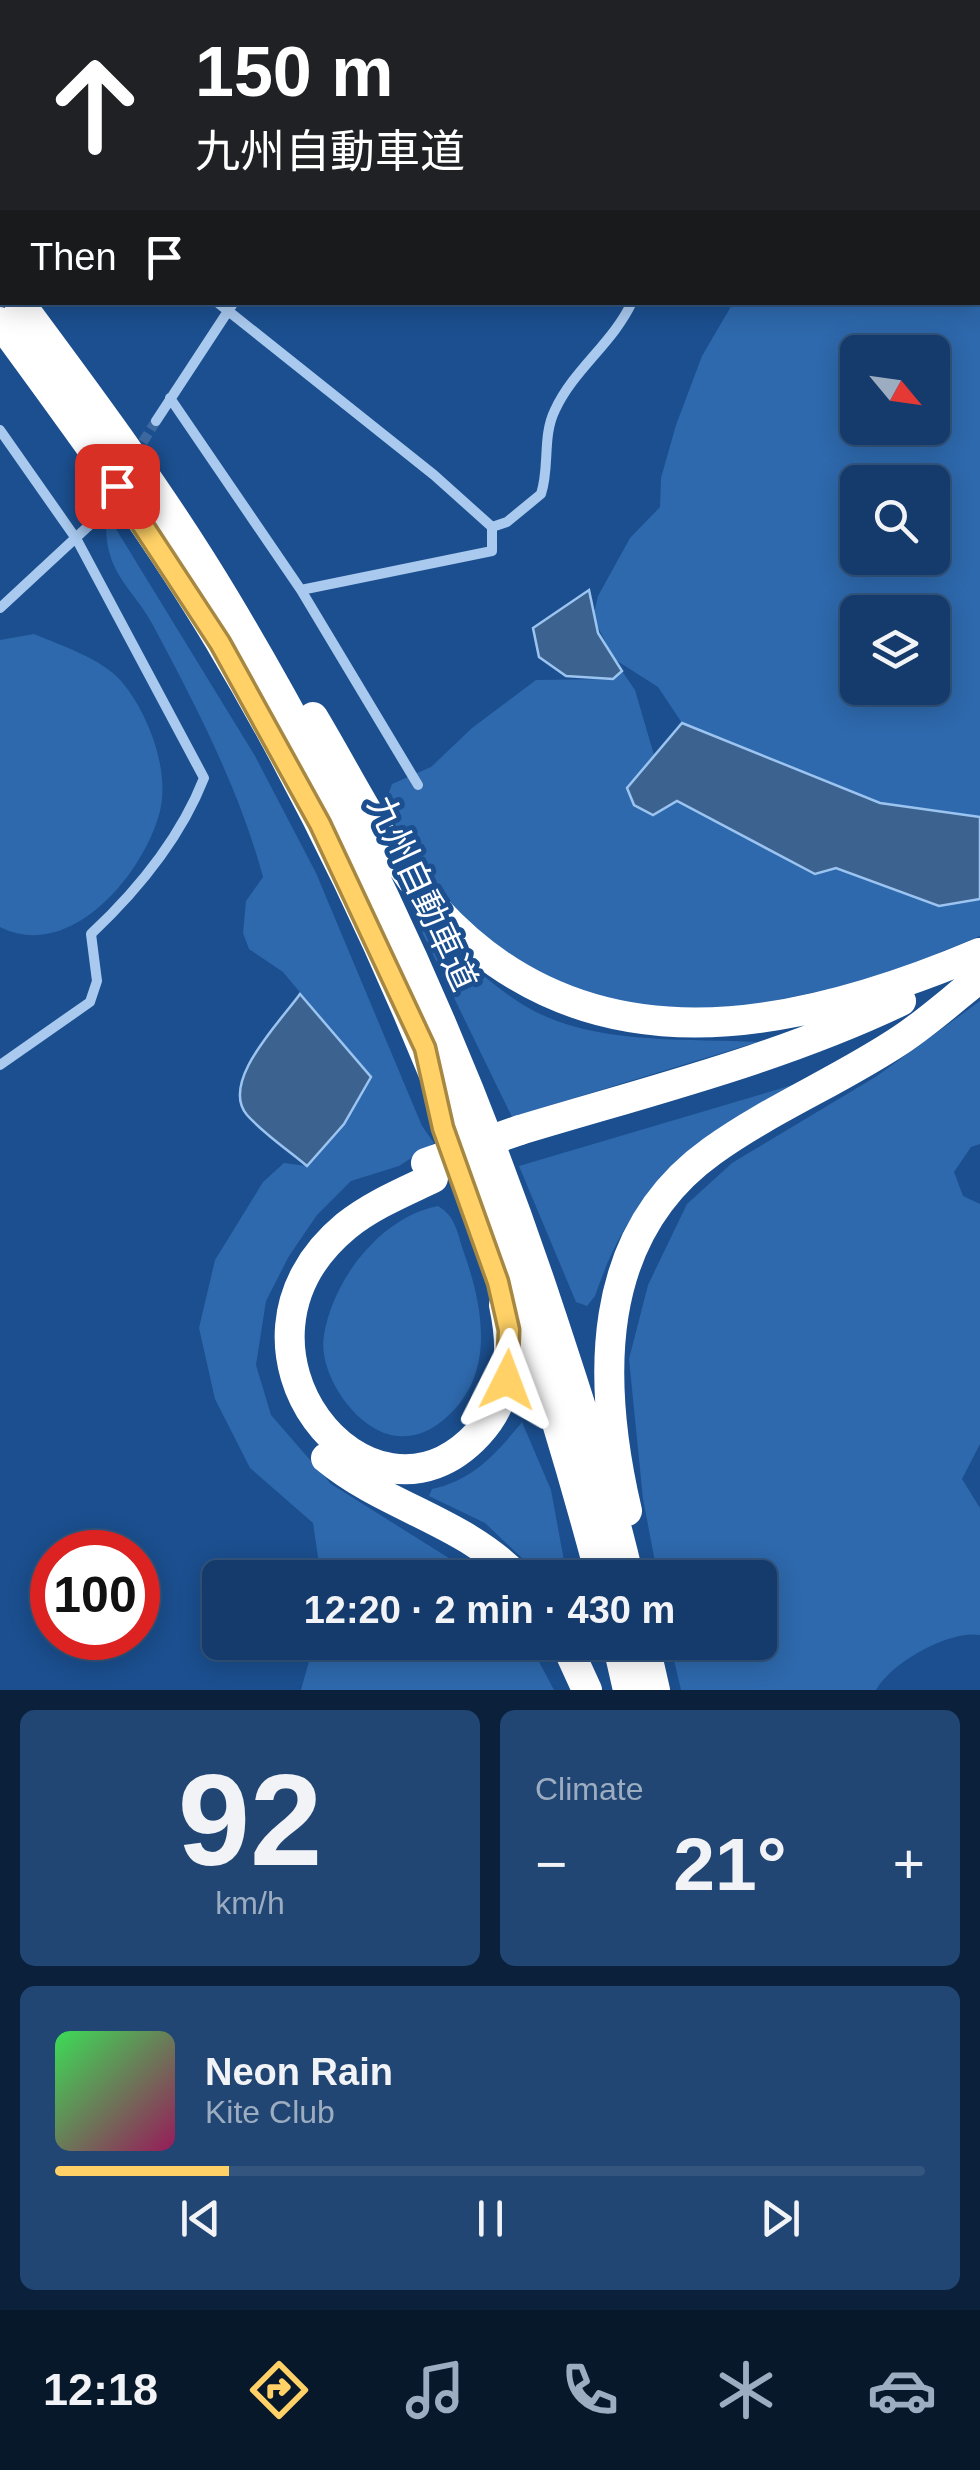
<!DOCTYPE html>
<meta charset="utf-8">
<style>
:root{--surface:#143b6b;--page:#214673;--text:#f1f3f6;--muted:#9dadc1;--line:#33557e;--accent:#ffd166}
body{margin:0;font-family:Arial,"Noto Sans JP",sans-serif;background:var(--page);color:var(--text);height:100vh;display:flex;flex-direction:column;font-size:38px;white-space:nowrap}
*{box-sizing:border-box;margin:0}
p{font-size:32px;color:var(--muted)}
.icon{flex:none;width:55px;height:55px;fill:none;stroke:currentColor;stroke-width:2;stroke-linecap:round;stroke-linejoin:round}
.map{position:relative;height:1690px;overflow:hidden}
.details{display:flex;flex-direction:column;gap:20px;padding:20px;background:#0b203b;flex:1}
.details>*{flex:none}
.banner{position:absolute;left:0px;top:0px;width:980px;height:305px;box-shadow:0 5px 25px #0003,0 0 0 2px var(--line);background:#202124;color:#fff;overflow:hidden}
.needle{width:65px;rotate:119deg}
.buttons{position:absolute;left:840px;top:335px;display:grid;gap:20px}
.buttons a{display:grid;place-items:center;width:110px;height:110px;border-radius:15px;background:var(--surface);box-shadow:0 5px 25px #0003,0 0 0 2px var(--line);font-size:50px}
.speed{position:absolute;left:30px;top:1530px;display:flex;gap:20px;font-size:50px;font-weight:700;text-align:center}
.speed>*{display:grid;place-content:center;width:130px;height:130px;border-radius:50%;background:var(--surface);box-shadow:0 5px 25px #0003,0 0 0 2px var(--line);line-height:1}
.speed .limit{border:15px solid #d22;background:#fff;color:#111}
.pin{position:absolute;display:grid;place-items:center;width:85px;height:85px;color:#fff;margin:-42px;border-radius:20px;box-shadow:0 5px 15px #0006}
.me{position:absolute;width:110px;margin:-55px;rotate:3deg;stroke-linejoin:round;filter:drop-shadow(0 0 8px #0008)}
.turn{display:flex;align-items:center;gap:35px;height:210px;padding:0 30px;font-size:45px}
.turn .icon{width:130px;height:130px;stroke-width:2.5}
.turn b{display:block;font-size:70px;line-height:85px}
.then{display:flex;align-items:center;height:95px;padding:0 30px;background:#0003;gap:20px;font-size:38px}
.big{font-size:75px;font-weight:700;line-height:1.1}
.details .tile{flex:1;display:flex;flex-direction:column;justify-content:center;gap:15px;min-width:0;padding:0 35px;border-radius:15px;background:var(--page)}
.details .dial{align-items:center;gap:0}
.dial b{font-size:130px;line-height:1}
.song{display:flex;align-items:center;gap:30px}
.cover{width:120px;height:120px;border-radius:15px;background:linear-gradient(135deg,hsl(130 70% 55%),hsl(330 70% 35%))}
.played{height:10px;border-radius:5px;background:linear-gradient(90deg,var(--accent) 20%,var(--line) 20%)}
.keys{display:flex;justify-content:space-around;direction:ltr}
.heat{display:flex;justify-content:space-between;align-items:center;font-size:55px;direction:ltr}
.details .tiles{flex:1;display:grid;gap:20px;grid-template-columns:1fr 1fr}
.tile:last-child{grid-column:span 2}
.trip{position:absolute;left:202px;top:1560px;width:575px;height:100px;border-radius:15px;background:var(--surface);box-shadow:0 5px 25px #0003,0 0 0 2px var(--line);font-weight:700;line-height:100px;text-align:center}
.tabs{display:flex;height:160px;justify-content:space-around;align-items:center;background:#08182b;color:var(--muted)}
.tabs .icon{width:70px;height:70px}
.tabs .current{color:var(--accent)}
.tabs b{font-size:45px;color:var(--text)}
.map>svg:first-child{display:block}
</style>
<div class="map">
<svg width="980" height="1690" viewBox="0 0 980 1690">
<rect width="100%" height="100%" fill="#1b4f8f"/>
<path fill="#2e69ad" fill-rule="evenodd" d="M980,151V817L880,803L682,723L658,687L614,659L593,617L598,596L630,538L660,507L661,478L676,425L702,356L733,303L978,302ZM858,352H932V428H858ZM858,482H932V558H858ZM858,612H932V688H858Z
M106,528L116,529L255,756L316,873L422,1126L434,1143L399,1166L351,1181L317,1215L289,1256L266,1301L256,1365L271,1415L331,1484L479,1577H321L313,1523L250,1468L215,1399L199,1328L215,1260L263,1182L284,1163L307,1166L371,1077L283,972L249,949L243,933L246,901L263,877C240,791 197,708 155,629C135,589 107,577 106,528Z
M34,634C62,646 101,658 121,681C148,712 170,770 160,811C145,872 71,963 0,927V640Z
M622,671L635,690L654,755L627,788L677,801L815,874L836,868L939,906L980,899V936L873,980L754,1005L652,1013L537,976L449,907L408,851L385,803L392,784L431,767L472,728L536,680L613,679Z
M406,899C443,937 479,978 525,1006C593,1046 683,1038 758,1042L512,1117Z
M980,1001V1144L971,1147L954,1172L963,1196L980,1204V1444L962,1479L980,1508V1635C949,1630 892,1662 876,1690H681L670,1643L760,1642V1578L658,1577L643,1499L629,1359L648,1285L687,1204L732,1163L877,1076Z
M806,1081C700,1136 635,1178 595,1296L587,1306L576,1302L519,1166Z
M438,1206C455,1216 457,1231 463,1250C482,1303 496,1369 451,1413C437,1427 420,1438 398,1436C358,1433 317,1374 324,1335C333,1279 381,1217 438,1206Z
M522,1422L551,1490L567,1577H542L485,1523L429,1496L432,1489C473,1480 496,1454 522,1422Z
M314,1643H529L554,1690H301Z"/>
<path fill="#3c6290" stroke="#9cc4f0" stroke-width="2.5" d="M589,590L598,633L622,671L613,679L566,676L539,657L533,628Z
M682,723L880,803L980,817V899L939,906L836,868L815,874L677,801L653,815L634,805L627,788Z
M300,994L371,1077L344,1124L307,1166C288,1150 264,1134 247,1115C219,1082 281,1021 300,994Z"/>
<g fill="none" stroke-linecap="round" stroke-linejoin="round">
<path stroke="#3d69a0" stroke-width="10" stroke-dasharray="10 5" stroke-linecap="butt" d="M135,455L156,421
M96,519L114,491"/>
<path stroke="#a9c9ee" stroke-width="10" d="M33,0L34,2
M532,2L534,0
M0,97L2,96
M217,302L434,475L492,527V551L301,590
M170,398L301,590L418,785
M156,421L234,302
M0,430L77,540L204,778C180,839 139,889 91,934L97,981L90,1002L0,1065
M492,527L507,522L541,494C550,467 542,436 555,410C574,369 613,343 632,302
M0,608L96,519"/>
<path stroke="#fff" stroke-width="30" d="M0,278L2,281
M19,302C91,399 164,497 226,601C360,825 467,1061 549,1309C578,1397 608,1487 629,1578
M0,322C76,426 153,530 219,640C393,933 514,1249 601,1578
M313,717C351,780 386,855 436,909C587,1075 795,1031 979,953
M520,1130C649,1091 779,1059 901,1001
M433,1178C404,1192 372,1205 346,1226C201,1346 369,1552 478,1434C511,1399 514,1351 504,1305
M326,1458C385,1507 464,1521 518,1578
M627,1511C597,1382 593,1236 712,1151C772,1108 841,1080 902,1039C929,1021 954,998 980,978
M565,1642L587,1690
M617,1642L628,1690
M644,1642L655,1690"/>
<path stroke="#fff" stroke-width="30" d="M426,1163L520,1130"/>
</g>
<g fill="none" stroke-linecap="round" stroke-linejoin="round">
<defs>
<path id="route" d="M117,486L220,643L320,824L425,1048L443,1128L498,1282L509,1330L507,1380"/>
</defs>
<use href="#route" stroke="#a68842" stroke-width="25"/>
<use href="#route" stroke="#ffd166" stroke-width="18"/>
</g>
<g text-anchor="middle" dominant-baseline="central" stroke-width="10" stroke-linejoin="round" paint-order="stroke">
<g font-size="35" fill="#fff" stroke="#1b4f8f">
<text transform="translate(423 893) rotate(65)">九州自動車道</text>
</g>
</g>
</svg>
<div class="buttons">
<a><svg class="needle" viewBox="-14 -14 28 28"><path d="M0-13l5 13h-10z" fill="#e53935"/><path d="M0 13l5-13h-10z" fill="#9dadc1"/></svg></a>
<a><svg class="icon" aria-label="search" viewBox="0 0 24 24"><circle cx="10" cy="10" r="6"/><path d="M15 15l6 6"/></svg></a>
<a><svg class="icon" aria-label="layers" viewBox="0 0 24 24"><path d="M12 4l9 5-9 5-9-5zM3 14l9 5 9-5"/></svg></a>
</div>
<div class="speed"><div class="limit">100</div></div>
<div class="pin" style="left:117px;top:486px;background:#d93025"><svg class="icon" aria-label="arrive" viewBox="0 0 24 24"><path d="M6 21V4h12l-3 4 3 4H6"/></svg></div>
<svg class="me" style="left:507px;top:1380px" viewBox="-20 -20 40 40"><path d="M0-17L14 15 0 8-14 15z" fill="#ffd166" stroke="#fff" stroke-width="4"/></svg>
<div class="trip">12:20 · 2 min · 430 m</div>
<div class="banner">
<div class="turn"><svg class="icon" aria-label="ahead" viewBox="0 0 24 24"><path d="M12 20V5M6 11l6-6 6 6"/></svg><div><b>150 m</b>九州自動車道</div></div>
<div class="then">Then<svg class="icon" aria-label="arrive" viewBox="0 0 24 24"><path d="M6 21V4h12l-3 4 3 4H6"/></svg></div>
</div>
</div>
<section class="details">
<div class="tiles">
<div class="tile dial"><b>92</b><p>km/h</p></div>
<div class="tile"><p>Climate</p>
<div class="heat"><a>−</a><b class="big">21°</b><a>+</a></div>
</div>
<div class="tile">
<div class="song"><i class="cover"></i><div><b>Neon Rain</b><p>Kite Club</p></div></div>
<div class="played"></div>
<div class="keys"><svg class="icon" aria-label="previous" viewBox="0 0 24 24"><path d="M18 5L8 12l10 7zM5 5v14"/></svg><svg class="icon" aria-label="pause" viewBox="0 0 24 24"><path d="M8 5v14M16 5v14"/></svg><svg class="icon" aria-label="next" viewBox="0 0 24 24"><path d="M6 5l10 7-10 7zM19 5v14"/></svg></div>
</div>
</div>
</section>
<nav class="tabs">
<b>12:18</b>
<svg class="icon current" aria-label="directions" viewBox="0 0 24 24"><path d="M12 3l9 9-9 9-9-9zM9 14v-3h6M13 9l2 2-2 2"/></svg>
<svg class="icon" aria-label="music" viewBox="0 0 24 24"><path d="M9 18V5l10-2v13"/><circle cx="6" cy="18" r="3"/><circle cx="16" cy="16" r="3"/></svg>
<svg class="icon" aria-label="phone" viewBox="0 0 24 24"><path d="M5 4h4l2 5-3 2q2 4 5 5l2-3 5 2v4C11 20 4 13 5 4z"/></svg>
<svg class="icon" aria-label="climate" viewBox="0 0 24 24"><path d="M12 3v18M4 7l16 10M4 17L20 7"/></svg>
<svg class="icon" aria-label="car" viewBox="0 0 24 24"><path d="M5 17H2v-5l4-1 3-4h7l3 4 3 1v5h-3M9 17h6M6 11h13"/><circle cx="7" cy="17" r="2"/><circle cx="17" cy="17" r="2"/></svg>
</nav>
